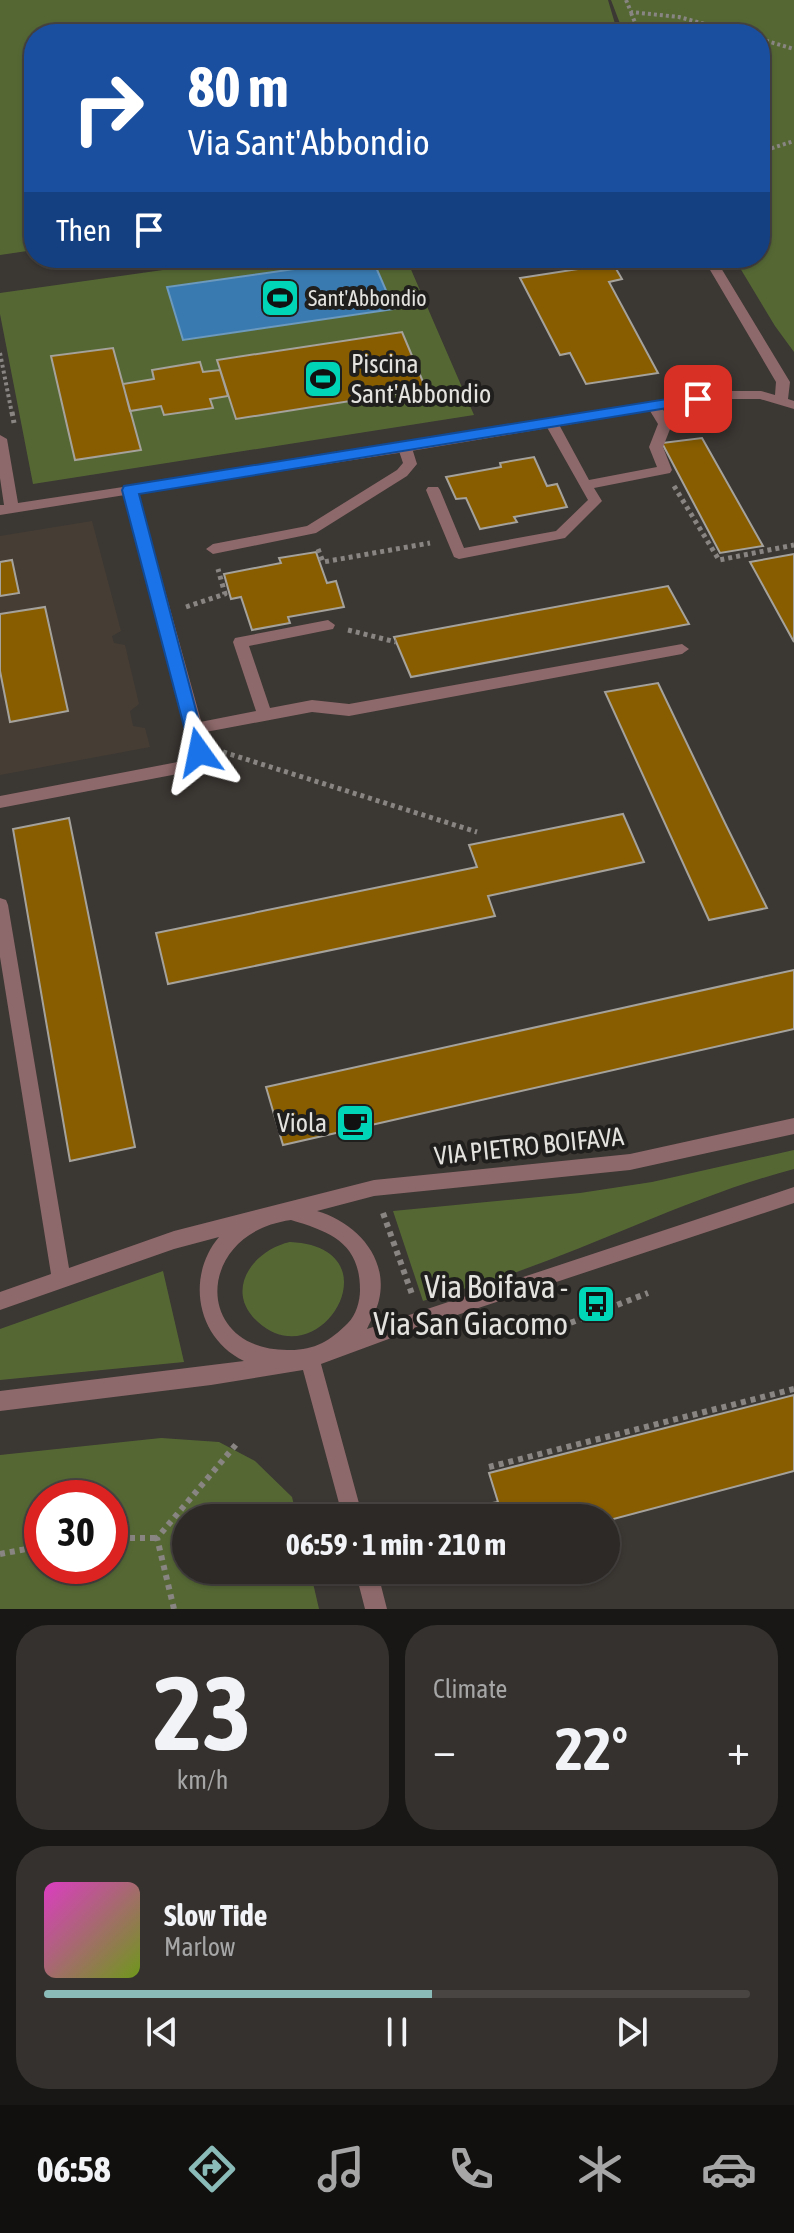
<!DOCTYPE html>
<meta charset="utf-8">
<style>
:root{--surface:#2c2926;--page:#34312e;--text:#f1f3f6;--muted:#a6a6a7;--line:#484543;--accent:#8bbbb9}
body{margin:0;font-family:"Asap Condensed",sans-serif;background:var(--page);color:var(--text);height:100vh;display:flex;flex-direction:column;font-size:30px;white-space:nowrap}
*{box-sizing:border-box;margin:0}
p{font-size:26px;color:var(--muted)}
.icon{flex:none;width:44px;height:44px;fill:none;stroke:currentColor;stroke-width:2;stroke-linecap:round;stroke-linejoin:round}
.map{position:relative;height:1609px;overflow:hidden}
.details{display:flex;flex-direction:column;gap:16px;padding:16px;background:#181715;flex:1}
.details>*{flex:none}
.guide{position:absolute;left:24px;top:24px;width:746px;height:244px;border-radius:32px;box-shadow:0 2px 6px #0004,0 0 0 2px var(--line);background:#1a4fa0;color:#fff;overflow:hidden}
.speed{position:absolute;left:24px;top:1480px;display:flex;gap:16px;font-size:40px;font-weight:700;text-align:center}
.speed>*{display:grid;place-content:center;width:104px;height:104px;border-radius:50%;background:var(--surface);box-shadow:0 2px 6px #0004,0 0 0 2px var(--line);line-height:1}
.speed .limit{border:12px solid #d22;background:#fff;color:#111}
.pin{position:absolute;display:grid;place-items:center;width:68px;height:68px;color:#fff;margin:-34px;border-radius:16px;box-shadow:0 4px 12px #0006}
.me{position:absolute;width:88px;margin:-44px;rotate:348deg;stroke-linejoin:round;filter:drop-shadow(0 0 6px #0008)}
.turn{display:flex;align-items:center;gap:28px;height:168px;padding:0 32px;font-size:36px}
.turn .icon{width:104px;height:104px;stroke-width:2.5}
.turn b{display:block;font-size:56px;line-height:68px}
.then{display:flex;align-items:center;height:76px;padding:0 32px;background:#0003;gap:16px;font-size:30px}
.big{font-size:60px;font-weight:700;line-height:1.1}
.details .card{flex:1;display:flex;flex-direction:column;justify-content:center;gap:12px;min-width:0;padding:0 28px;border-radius:32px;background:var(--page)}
.details .dial{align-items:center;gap:0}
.dial b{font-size:104px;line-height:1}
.song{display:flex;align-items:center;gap:24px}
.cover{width:96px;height:96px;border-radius:12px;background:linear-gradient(135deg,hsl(310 70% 55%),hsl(80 70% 35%))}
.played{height:8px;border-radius:4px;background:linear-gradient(90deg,var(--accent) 55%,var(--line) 55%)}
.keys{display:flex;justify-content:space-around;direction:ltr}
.heat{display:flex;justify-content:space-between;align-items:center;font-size:44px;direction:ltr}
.details .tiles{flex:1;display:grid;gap:16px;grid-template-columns:1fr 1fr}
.card:last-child{grid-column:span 2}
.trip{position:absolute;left:172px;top:1504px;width:448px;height:80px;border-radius:40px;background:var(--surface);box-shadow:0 2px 6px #0004,0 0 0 2px var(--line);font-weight:700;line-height:80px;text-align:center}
.tabs{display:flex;height:128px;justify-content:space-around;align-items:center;background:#12100f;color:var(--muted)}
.tabs .icon{width:56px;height:56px}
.tabs .active{color:var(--accent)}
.tabs b{font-size:36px;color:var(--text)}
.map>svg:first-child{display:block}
</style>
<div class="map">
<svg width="794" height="1609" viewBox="0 0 794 1609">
<rect width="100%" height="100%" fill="#3b3733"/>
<path fill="#463e35" d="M92,521L121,631L112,636L114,643L125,645L139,704L130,711L133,726L145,728L150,747L0,775V536Z"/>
<path fill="#556834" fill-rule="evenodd" d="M0,0H608L618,34H34V250L0,255Z
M611,0H794V352L775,326L734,258H760V34H624Z
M248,258H406L474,415L33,484L0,314V293Z
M794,1150V1169C696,1195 606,1241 511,1274C482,1284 452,1292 423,1301L393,1211L580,1193L652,1182Z
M290,1242C398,1247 321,1379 258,1322C223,1291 253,1250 290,1242Z
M163,1271L184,1362L0,1380V1329Z
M161,1438L219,1442L255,1461L292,1497L297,1518H186V1570H310L319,1609H0V1455ZM42,1498H110V1566H42Z"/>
<path fill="#397ab0" stroke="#6c99be" stroke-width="2" d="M372,258L394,309L183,340L167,287Z"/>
<path fill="#885d00" stroke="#a5a29c" stroke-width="2" d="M586,258H668L615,267L622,279L609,282L658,373L586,384L570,353L560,355L520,278L591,267Z
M402,332L426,389L236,419L217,360Z
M113,348L141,450L75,460L51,356Z
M200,362L203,372L220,370L228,396L210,399L213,408L164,415L161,406L130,411L123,384L154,379L152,370Z
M702,438L763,546L720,553L662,443Z
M534,457L547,486L557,484L567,507L514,517L517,522L480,529L466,498L456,499L446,477L501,467L500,463Z
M316,552L327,583L336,581L344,607L288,617L290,623L252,630L241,597L231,599L224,574L281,563L279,558Z
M794,554V642L750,562Z
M12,560L19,593L0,596V562Z
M668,586L689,624L411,677L394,637Z
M45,607L68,711L10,722L0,671V614Z
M658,683L725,823L767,908L709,920L605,692Z
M623,814L644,862L488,896L495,916L168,984L156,933L477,867L469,845Z
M69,818L135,1147L70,1161L13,829Z
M794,970V1029L283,1145L266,1087Z
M794,1395V1471L606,1521V1518H496L492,1503L498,1502L489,1473Z"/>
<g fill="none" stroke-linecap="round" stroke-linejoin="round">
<path stroke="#888582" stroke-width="4" stroke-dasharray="3 3" stroke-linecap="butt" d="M626,0L631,12L679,17L742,34
M631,13L640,34
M760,39L794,49
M760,152L794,141
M0,353L12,414"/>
<path stroke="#888582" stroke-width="5" stroke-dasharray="4 4" stroke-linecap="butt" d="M12,412L14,423
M674,486L719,560L794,545
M318,549L323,562L430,543
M186,607L225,594L218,569
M348,630L396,642
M223,752L477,832"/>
<path stroke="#888582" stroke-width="6" stroke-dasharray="5 5" stroke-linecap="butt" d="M383,1213L413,1297
M552,1330L648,1293
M489,1467L794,1389
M110,1538H157
M0,1554L42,1546
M174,1609L157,1538L239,1441"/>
<path fill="#8e696b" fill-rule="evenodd" d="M654,402L659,403L672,424L663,447L672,470L670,473L594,488L602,501L565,538L459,559L454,557L426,490L428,487H438L440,490L464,548L556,531L588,500L544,422L546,419H556L589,480L657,467L649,447L658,424L647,406Z
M405,444L412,448L417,464L407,476L316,533L213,554L206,549L213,544L307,526L397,470L403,463L398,448Z
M328,620L335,625L333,629L249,646L270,708L312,700L349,704L682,644L689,649L682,654L349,716L312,712L195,734L190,732L187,728L190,724L256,711L233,642L235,638Z"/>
<path fill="#8e696b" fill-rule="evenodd" d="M703,258H715L790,382L788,399L794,401V409L760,399H721L405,452L138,493L203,728L206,754L194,770L188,772L0,808V796L183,761L190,753L187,728L125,495L0,515V505H4L0,478V435L7,439L18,503L405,444L721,391H761L775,395L776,382Z
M0,898L6,900L8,905L69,1268L174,1231L374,1180L630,1154L794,1118V1134L630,1170L374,1196L317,1211C355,1222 389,1257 379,1300C377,1309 371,1320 367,1329L794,1187V1203L421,1327L321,1364L363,1518H343L303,1370L211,1385L0,1411V1391L244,1361C196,1338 186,1276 219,1237L174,1249L0,1310V1292L51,1274L0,957ZM291,1220C331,1232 360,1243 360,1290C360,1301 356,1315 348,1323C330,1341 315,1350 290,1350C192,1352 194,1233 291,1220Z
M355,1570H377L387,1609H365Z"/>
</g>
<path fill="#1a73e8" stroke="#114b97" stroke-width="2" d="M698,394L706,399L704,402L139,494L207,752L205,757H192L122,490L124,486Z"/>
<defs>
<symbol id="stadium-square" viewBox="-11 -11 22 22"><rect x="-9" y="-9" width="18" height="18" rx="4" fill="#00d5b7" stroke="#201f1d"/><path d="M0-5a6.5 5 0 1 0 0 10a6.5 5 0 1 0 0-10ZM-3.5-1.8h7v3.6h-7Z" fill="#111"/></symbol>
<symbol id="cafe-square" viewBox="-11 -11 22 22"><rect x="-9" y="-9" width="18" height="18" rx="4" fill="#00d5b7" stroke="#201f1d"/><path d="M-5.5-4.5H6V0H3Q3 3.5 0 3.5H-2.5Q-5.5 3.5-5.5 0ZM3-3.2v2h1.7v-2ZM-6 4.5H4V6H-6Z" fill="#111"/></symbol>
<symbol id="bus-square" viewBox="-11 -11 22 22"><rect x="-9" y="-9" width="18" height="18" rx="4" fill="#00d5b7" stroke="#201f1d"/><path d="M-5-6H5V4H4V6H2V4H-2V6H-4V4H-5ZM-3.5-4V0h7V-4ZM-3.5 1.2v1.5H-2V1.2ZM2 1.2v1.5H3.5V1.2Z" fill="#111"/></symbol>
</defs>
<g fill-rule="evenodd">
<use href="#stadium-square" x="258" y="276" width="44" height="44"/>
<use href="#stadium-square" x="301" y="357" width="44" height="44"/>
<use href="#cafe-square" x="333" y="1101" width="44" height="44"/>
<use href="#bus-square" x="574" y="1282" width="44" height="44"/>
</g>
<g text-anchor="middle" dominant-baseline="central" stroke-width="8" stroke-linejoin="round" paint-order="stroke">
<g font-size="22" fill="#e4e2df" stroke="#201f1d" text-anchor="start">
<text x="308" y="298">Sant'Abbondio</text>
</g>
<g font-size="26" fill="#e4e2df" stroke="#201f1d" text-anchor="start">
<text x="351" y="364">Piscina<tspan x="351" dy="30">Sant'Abbondio</tspan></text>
<text x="327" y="1123" text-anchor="end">Viola</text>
</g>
<g font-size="26" fill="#e4e2df" stroke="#201f1d">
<text transform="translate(529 1146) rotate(-6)">VIA PIETRO BOIFAVA</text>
</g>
<g font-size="32" fill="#e4e2df" stroke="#201f1d" text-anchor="end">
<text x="568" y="1286">Via Boifava -<tspan x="568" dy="37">Via San Giacomo</tspan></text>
</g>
</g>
</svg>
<div class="speed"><div class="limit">30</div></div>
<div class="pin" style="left:698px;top:399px;background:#d93025"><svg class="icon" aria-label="arrive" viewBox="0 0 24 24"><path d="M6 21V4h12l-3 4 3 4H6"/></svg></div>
<svg class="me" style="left:199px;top:752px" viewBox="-20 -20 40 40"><path d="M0-17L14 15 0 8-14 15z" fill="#1a73e8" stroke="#fff" stroke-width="4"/></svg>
<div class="trip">06:59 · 1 min · 210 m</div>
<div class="guide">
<div class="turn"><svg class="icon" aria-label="right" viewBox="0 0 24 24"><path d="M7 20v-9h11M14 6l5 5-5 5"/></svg><div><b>80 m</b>Via Sant'Abbondio</div></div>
<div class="then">Then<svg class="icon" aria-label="arrive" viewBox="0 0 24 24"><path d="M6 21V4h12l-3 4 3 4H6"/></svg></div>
</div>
</div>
<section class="details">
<div class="tiles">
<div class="card dial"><b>23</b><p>km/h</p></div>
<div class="card"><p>Climate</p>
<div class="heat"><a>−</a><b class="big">22°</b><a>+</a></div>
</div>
<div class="card">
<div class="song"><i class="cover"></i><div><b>Slow Tide</b><p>Marlow</p></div></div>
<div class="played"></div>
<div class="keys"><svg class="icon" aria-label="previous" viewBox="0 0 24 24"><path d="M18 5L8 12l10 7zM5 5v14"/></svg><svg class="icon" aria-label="pause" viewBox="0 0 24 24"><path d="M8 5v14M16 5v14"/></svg><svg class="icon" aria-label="next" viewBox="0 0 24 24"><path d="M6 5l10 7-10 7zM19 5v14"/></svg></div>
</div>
</div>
</section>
<nav class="tabs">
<b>06:58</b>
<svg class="icon active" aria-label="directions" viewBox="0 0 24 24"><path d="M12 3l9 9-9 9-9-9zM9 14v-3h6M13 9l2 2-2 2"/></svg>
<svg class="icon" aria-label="music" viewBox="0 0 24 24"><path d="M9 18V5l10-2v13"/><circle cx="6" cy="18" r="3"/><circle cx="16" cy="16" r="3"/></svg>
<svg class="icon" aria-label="phone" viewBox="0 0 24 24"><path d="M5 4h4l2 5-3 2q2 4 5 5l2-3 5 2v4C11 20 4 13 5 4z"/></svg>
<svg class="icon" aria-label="climate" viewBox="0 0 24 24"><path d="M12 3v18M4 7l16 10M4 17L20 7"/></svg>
<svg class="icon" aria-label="car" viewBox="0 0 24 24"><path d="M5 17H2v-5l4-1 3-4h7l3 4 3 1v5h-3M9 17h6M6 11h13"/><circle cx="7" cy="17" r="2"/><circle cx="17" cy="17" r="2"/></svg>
</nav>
